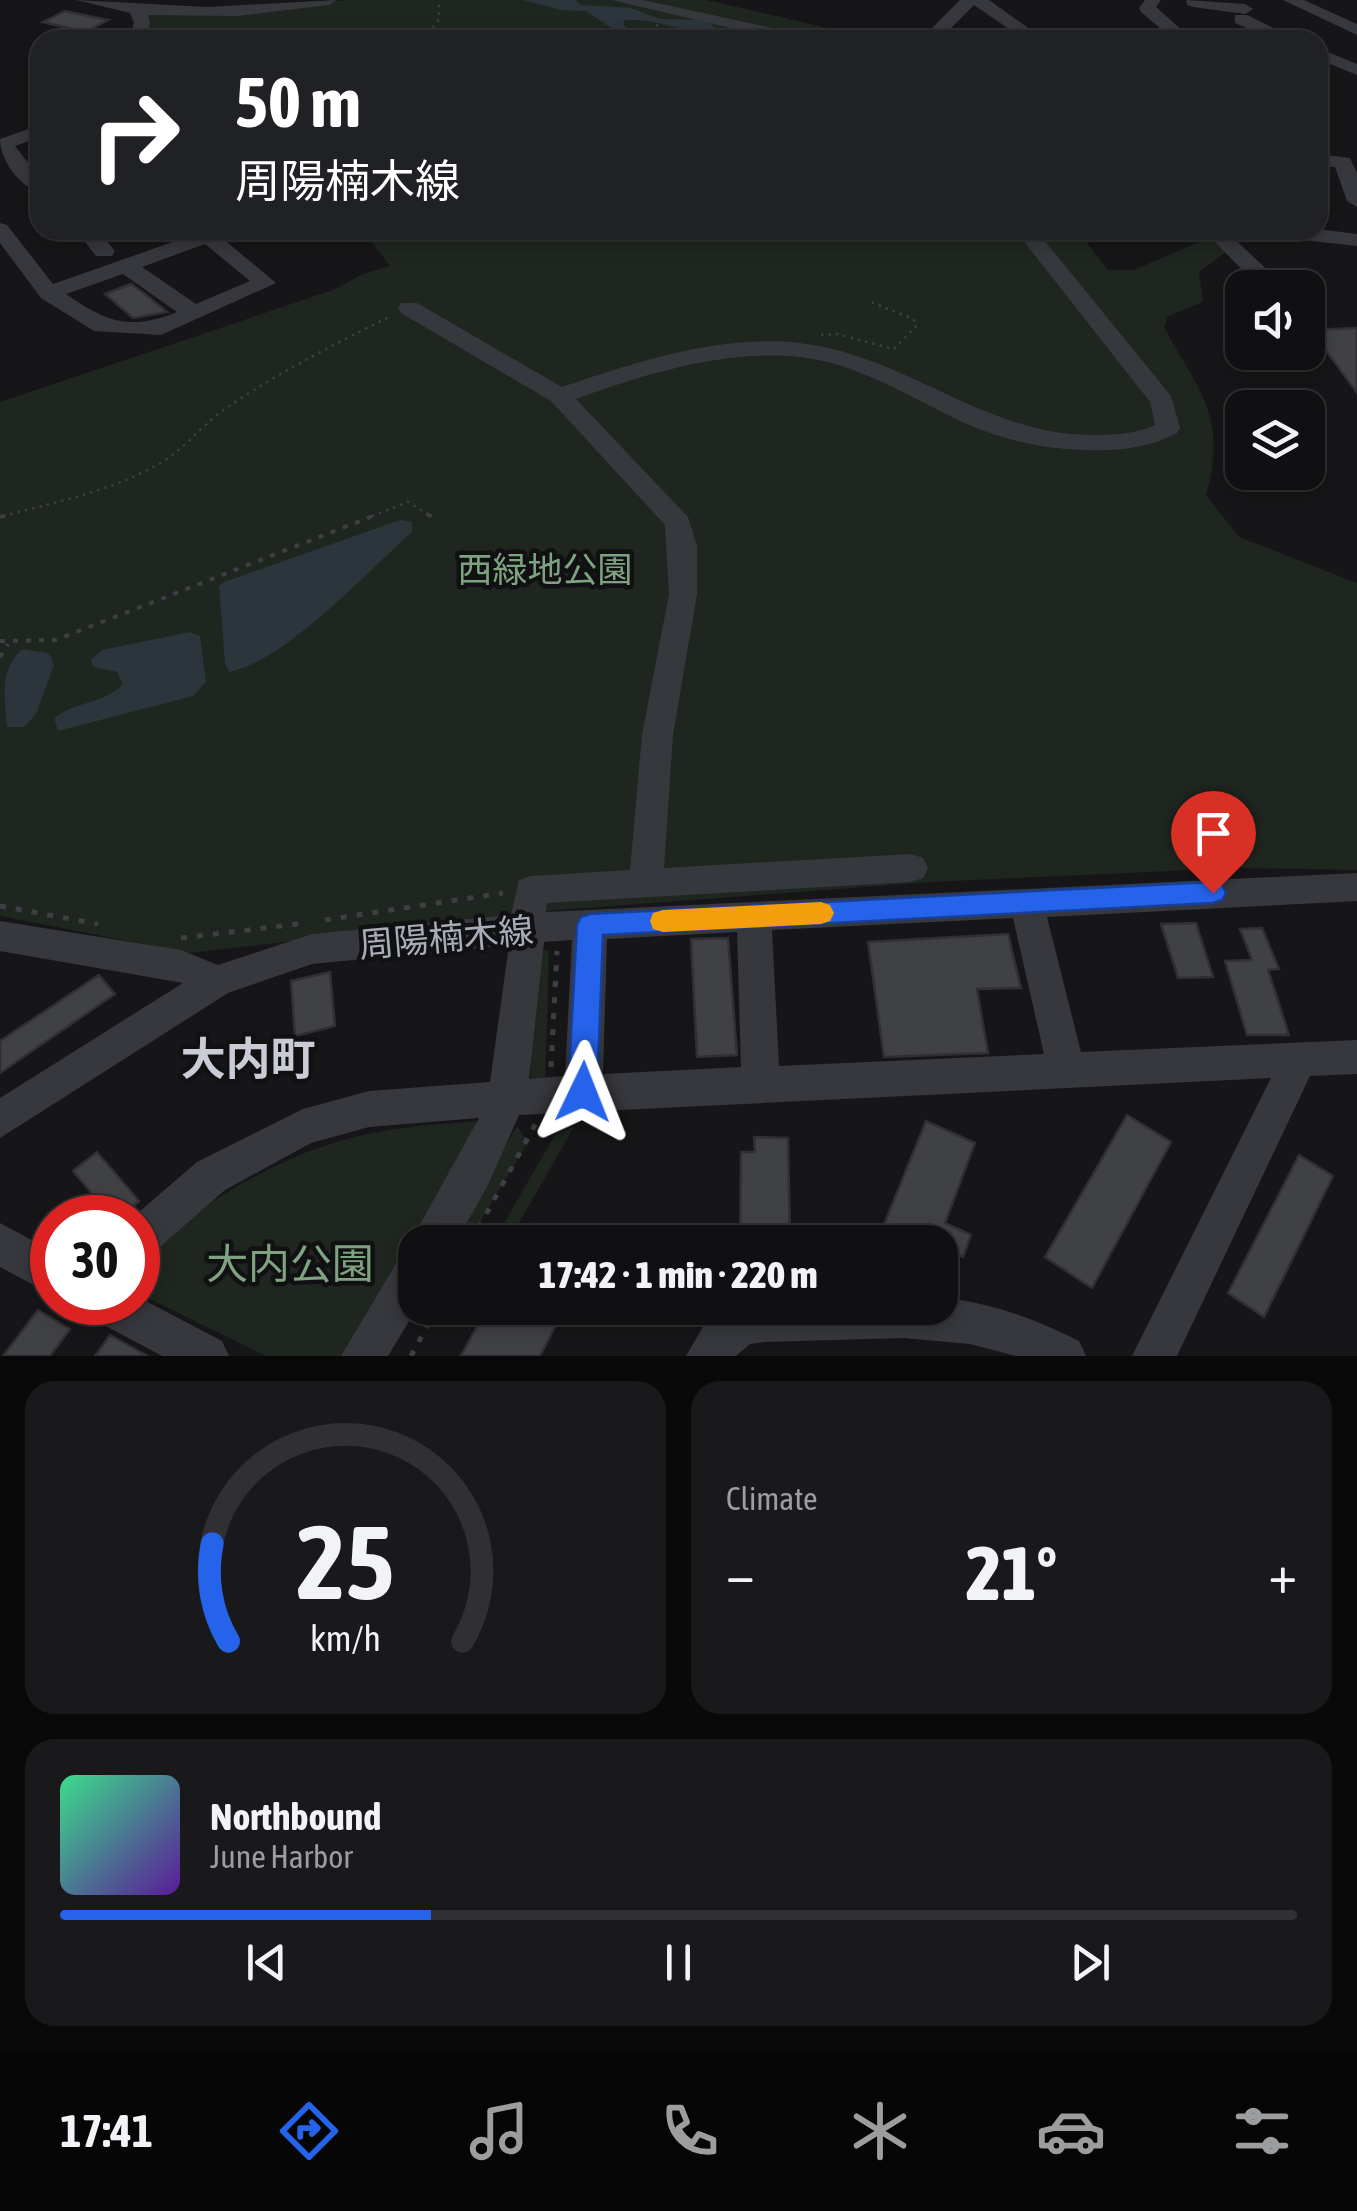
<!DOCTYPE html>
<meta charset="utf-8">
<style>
:root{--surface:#101012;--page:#19191b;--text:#f1f3f6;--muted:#9c9d9f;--line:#303032;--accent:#2563eb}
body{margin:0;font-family:"Asap Condensed","Noto Sans JP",sans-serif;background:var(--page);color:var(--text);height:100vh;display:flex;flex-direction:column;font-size:38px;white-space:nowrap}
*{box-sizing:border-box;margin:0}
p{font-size:32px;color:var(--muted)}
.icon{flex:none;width:55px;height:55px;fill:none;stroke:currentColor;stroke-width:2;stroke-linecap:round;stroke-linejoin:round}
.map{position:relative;height:1356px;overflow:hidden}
.drawer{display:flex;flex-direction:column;gap:25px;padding:25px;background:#09090a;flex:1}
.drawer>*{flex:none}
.banner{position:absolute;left:30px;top:30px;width:1298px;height:210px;border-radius:30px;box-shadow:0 5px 15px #0003,0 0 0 2px var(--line);background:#202124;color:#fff;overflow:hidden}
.buttons{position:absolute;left:1225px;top:270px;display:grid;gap:20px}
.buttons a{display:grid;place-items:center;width:100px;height:100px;border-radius:20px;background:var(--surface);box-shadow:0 5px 15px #0003,0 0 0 2px var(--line);font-size:50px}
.speed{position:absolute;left:30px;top:1195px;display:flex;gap:20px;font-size:50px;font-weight:700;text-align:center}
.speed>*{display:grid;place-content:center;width:130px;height:130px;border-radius:50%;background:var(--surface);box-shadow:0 5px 15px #0003,0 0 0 2px var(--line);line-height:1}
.speed .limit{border:15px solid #d22;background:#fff;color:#111}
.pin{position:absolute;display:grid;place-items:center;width:85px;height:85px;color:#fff;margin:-102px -42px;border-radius:50% 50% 50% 0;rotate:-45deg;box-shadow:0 0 10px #0007}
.pin .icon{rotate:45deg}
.me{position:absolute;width:110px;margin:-55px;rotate:2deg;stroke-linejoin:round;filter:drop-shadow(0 0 8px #0008)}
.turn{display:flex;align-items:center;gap:35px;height:210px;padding:0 40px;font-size:45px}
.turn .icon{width:130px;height:130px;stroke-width:2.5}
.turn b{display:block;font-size:70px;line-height:85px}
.big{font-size:75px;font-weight:800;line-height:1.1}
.drawer .tile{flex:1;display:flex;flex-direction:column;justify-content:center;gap:15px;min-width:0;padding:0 35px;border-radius:30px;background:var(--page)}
.drawer .dial{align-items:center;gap:0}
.dial svg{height:260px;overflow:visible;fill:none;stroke:var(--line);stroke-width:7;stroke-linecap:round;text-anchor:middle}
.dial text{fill:var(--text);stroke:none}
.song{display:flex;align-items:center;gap:30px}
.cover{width:120px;height:120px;border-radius:15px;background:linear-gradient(135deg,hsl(150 70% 55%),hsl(270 70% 35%))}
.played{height:10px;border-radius:5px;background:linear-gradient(90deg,var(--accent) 30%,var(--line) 30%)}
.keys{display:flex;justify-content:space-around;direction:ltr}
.heat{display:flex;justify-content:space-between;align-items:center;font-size:55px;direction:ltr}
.drawer .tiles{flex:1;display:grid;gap:25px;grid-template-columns:1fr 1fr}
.tile:last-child{grid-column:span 2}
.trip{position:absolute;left:398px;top:1225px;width:560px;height:100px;border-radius:30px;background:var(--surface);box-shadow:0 5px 15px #0003,0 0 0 2px var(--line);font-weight:800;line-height:100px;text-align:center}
.dock{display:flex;height:160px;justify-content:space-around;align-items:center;background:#060607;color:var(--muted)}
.dock .icon{width:70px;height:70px}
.dock .active{color:var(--accent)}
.dock b{font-size:45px;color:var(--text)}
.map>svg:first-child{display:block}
</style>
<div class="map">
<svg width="1357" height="1356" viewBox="0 0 1357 1356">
<rect width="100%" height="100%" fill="#161618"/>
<path fill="#1e261f" d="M346,0H707L836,30H888L904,35L899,40H146L149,28L143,13L232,15Z
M352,230H1077L1108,270H1134L1213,236L1229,250L1199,272L1203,302L1168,316L1164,327C1200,393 1228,417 1206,495L1239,537L1357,583V870L1237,868L930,882L559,910L190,953L0,916V402L333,290L363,274L390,266L372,242Z
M549,950L545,1086H530L535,951Z
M489,1121L343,1356H265L138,1293V1257C200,1205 279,1154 359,1136C402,1126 445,1123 489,1121Z
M517,1126L528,1142L468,1242H449Z
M574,1127L508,1242H493L555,1135Z"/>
<path fill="#2c353c" d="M523,0H576L580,5L631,8L660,19L704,20L720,30C686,36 658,18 624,20L623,25L638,35L625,37L586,11L561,10Z
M400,520L412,522V532C368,571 286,661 229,672L225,663L219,586L224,582Z
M190,632L200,636L206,682L193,696L58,731L54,718C77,701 104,704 123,684L117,672L93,667L91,660L102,650Z
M22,649L49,653L54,665L36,714L24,727H7C4,696 0,669 22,649Z"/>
<path fill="#404145" stroke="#303034" stroke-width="2.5" d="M65,11L108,20L86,32L43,22Z
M131,284L145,294L167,312L133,318L105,294Z
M1357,328V393L1311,330Z
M1196,923L1213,977L1178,978L1161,924Z
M1262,928L1279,969L1268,970L1289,1035H1247L1225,961L1252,960L1240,929Z
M1008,934L1021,988L977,989L988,1053L884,1057L868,942Z
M728,938L737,1055L697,1057L691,939Z
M330,972L335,1026L295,1036L291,981Z
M99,975L115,994L0,1073V1041Z
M1127,1115L1171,1142L1092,1288L1045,1257Z
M926,1121L975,1143L945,1223L971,1235L963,1257L940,1246V1242H877Z
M754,1137L788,1138L790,1242H740L741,1152H755Z
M97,1152L139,1201L119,1218H92L104,1208L73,1171Z
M1299,1155L1333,1176L1264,1317L1228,1293Z
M532,1224L571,1242H522Z
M487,1308H565L540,1356H461Z
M38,1310L70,1329L50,1356H3Z
M110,1335L148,1356H95Z"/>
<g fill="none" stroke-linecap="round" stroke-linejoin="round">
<path stroke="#3d3f44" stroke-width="2.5" stroke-dasharray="2.5 5" stroke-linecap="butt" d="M424,40L439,19V0
M650,40L659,22
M821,335L837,334L894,349L917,325L913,319L871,302
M3,516C55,502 109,492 157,465C183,451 199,428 222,411C275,374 333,345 391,316
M372,516L408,502L431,516"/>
<path stroke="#3d3f44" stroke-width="4" stroke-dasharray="5 8" stroke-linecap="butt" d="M427,514L436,519
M0,517L12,514
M0,641L56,640L378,514
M0,657L8,644"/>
<path stroke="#3d3f44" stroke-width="5" stroke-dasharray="6 10" stroke-linecap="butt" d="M0,906L98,924
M325,920L503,893
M181,938L306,923
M551,1067L557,951
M471,1242L536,1123
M411,1356L437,1308"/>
<path fill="#37383d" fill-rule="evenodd" d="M76,0L207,7L337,0L329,5L237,16L148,15L150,23L146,40H128L134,23L130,13Z
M612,0H643L805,35L814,40H781Z
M960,0H989L1045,40H1025L974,5L939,40H920Z
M1145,0H1161L1156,7L1193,40H1174L1141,12L1139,8Z
M1186,0L1245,4L1253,9L1245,14L1193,7L1187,5Z
M1283,0H1304L1357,24V35Z
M1235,15H1247L1298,40H1275L1235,23Z
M1318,48L1357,64V75L1318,59Z
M40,125V137L15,146L40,178V192C19,187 0,159 0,139Z
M1318,154L1350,158L1357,173V207L1347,201L1335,167L1318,166Z
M0,223L7,225L53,284L207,230L215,232L276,283L161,335L94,331L41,298L0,243ZM205,244L250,281L196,304L142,267ZM123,274L177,312C130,331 106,322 66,294Z
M1318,229L1357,234V246L1266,236L1256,230Z
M76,230H97L115,251L112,256H96Z
M148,230H169L170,231L159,237Z
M1015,230H1036L1171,396L1180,428L1177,433C1150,448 1118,451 1088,450C1047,450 1007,441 969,425C913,400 862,364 800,357C726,349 645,374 576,399L688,517L697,546V594L673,735L664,868L911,854L923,858L928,868L923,878L911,882L547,903L546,912L1357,873V901L1047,917L1081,1052L1357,1040V1074L1310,1076L1177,1356H1132L1271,1078L519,1115L488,1185L456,1242H415V1248L412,1242L418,1228L479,1118L369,1127L311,1143L225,1190L153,1253L138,1259V1218H132L197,1162L303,1109L369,1091L490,1082L509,945L312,964L228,993L0,1138V1098L183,983L0,951V921L181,950L218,965L312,934L511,915L519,880L531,876L630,870L642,735L669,594L665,525L551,401L401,313L398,308L401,303H417L562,387C635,362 722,334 800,343C904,355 983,433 1088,435C1110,435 1134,435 1155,425L1150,402ZM1013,918L1044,1054L779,1066L772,930ZM737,932L741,1067L603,1074L607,939ZM572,940L565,1076L529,1079L544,942Z
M1203,230H1225L1277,279L1278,288H1260Z
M0,1223L52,1251V1295L0,1267Z
M415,1251L417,1308L388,1356H341L400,1257Z
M138,1297L222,1341L229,1356H162L89,1317L83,1302H138Z
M940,1297C991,1303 1034,1318 1079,1341L1086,1356H1016L970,1344L904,1338L764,1342L750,1344L736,1356H686L703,1327L732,1308H940Z"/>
</g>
<path fill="#2563eb" stroke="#184099" stroke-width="2.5" d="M1213,882L1222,885L1226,893L1222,900L1213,903L603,935L597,1092L593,1101L583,1105L572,1101L568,1092L577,925L581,917L590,914Z"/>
<path fill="#f59e0b" d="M821,902L830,905L834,913L830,921L821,924L663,932L653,929L650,921L653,913L663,910Z"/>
<g text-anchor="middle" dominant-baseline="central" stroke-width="9" stroke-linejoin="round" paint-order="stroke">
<g font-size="35" fill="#7fa381" stroke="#111113">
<text x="545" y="569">西緑地公園</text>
</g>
<g font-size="35" fill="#a8adb8" stroke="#111113">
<text transform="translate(446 937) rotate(-5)">周陽楠木線</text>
</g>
<g font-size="42" fill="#7fa381" stroke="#111113">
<text x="290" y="1264">大内公園</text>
</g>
<g font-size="45" font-weight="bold" fill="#c9ccd4" stroke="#111113">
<text x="248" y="1059">大内町</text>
</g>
</g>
</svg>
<div class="buttons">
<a><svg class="icon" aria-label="sound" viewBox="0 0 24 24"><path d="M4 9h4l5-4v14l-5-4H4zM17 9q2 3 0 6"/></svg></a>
<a><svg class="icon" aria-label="layers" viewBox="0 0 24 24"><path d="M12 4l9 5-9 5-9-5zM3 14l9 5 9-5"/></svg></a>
</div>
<div class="speed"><div class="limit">30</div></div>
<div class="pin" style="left:1213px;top:893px;background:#d93025"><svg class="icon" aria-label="arrive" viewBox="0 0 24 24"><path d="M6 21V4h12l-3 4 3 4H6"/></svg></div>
<svg class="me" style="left:583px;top:1092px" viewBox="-20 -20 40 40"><path d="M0-17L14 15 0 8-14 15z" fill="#2563eb" stroke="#fff" stroke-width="4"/></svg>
<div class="trip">17:42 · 1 min · 220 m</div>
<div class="banner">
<div class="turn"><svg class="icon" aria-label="right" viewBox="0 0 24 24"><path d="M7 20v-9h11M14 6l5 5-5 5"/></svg><div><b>50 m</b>周陽楠木線</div></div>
</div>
</div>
<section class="drawer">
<div class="tiles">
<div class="tile dial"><svg viewBox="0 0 100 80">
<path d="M14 69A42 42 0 1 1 86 69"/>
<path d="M14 69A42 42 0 0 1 9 39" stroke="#2563eb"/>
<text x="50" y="56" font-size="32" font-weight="700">25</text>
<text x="50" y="72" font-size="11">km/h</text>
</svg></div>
<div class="tile"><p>Climate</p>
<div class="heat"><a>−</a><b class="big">21°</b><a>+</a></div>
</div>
<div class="tile">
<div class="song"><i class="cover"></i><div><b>Northbound</b><p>June Harbor</p></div></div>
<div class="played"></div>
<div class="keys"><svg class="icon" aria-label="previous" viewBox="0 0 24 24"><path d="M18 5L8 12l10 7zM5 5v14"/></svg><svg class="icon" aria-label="pause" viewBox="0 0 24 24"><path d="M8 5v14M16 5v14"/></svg><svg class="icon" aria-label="next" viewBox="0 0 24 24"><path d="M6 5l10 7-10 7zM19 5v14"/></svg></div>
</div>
</div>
</section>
<nav class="dock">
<b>17:41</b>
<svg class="icon active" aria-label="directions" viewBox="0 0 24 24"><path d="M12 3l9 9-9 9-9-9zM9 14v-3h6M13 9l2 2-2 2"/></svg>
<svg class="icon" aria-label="music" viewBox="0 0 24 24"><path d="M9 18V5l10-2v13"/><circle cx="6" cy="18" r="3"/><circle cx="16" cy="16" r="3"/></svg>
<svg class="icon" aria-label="phone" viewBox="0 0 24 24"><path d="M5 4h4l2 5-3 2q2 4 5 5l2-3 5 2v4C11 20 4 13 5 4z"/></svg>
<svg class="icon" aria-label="climate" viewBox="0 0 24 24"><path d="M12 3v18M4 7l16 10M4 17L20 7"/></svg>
<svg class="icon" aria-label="car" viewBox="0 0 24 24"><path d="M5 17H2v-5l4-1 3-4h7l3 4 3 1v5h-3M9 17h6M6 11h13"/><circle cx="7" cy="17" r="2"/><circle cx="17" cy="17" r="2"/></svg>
<svg class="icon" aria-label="filters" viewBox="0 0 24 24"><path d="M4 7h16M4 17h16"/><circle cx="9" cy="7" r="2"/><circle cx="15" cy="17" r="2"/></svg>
</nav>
